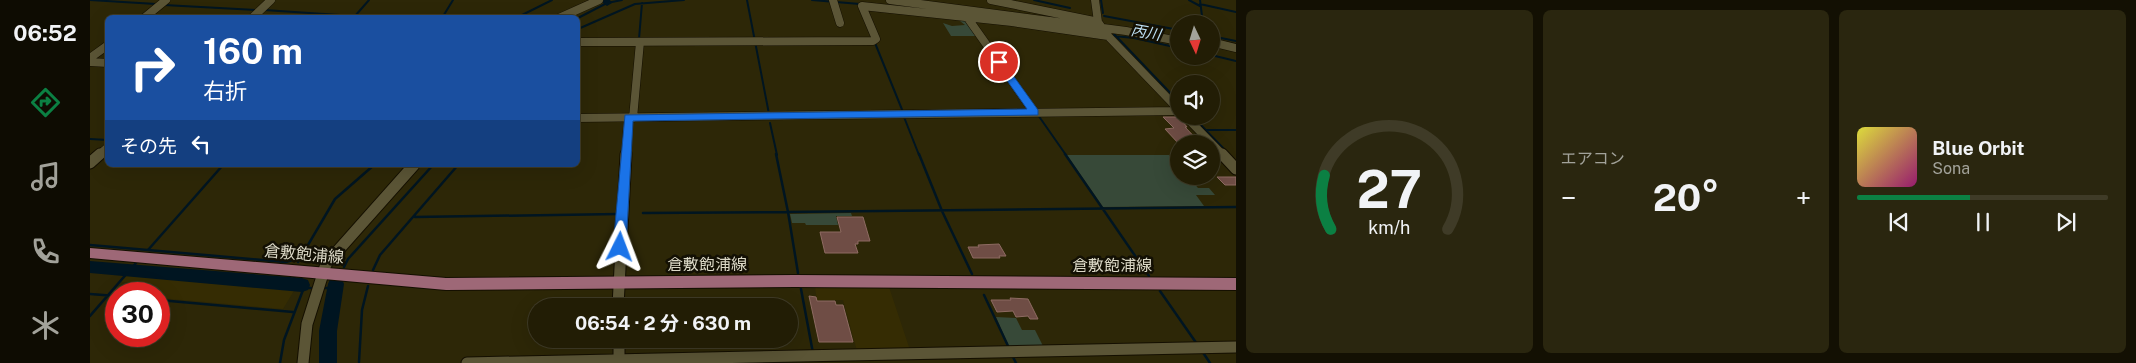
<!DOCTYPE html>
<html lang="ja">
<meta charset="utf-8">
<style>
:root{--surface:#221d05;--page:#2a260f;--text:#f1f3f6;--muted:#a2a29a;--line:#3f3b27;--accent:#0b8043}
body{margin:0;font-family:"Public Sans","Noto Sans JP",sans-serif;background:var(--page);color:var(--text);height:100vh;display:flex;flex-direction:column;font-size:19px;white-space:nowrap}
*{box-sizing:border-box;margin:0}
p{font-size:16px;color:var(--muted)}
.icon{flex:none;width:28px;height:28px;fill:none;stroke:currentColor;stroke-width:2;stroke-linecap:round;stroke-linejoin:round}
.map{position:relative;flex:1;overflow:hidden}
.drawer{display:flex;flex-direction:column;gap:10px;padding:10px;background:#131003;width:900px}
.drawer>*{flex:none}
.banner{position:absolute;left:15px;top:15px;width:475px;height:152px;border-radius:8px;box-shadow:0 5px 20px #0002,0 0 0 1px var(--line);background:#1a4fa0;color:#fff;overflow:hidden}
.needle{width:32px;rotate:176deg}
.buttons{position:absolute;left:1080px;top:15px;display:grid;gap:10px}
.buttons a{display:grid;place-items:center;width:50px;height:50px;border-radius:50%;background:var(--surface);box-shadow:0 5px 20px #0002,0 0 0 1px var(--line);font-size:25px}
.speed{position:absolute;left:15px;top:282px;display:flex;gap:10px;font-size:25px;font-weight:700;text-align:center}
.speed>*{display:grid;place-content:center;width:65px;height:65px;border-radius:50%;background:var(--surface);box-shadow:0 5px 20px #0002,0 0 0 1px var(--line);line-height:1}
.speed .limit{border:8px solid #d22;background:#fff;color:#111}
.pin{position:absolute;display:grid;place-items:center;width:42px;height:42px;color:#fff;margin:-21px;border:2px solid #fff;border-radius:50%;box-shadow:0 1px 5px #0007}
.me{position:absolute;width:55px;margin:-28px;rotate:3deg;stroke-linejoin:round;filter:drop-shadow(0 0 4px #0008)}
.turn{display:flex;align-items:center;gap:18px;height:105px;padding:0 15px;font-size:22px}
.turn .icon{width:65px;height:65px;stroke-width:2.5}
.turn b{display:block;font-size:35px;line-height:42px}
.then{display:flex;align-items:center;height:48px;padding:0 15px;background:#0003;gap:10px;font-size:19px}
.big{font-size:38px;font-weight:700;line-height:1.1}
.drawer .card{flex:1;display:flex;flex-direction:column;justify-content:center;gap:8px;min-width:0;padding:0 18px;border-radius:8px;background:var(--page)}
.drawer .dial{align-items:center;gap:0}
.dial svg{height:130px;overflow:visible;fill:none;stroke:var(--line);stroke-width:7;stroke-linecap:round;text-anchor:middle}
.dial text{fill:var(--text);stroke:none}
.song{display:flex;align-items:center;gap:15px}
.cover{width:60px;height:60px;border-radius:8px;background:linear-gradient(135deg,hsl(60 70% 55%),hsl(320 70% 35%))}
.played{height:5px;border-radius:2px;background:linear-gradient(90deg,var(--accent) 45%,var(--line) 45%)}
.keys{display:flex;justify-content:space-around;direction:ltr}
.heat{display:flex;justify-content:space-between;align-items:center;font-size:28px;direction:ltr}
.drawer .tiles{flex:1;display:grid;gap:10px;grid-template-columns:repeat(3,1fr)}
.trip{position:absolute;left:438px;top:298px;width:270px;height:50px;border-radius:25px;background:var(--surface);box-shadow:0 5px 20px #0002,0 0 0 1px var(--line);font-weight:700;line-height:50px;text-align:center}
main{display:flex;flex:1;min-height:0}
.tabs{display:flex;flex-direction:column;width:90px;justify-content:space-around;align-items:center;background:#0e0c02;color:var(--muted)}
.tabs .icon{width:35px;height:35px}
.tabs .selected{color:var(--accent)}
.tabs b{font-size:22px;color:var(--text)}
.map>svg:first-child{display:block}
</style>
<main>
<nav class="tabs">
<b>06:52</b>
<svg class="icon selected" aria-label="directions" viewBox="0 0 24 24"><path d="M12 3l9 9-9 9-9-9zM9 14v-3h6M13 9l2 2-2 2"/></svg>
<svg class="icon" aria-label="music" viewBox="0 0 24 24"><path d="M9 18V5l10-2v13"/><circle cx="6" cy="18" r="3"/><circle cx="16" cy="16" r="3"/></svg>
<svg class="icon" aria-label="phone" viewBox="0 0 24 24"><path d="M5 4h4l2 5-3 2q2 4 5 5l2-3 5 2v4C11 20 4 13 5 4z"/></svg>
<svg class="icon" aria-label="climate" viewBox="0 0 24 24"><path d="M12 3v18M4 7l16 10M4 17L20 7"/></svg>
</nav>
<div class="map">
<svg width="1146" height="363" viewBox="0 0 1146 363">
<rect width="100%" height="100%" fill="#2d2707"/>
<path fill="#352c03" d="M37,275L205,289L193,309L69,298V294H54L60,285L31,282Z
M799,287L820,350L767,351L753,300H727L725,288Z"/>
<path fill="#374938" d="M865,17H876L889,36H861L853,23L862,26L875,25Z
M977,155H1079L1089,166V176H1098L1108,188H1119L1125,195H1106L1114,206L1013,207Z
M761,213L762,216H746L748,225H716L715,223H702L700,214Z
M906,317L926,318L932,330H945L954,348L920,349Z"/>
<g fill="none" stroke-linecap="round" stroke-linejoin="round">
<path stroke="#001521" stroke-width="2" d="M0,0L66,4
M657,0L679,114
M722,0L770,4
M944,0L980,8
M1011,0L1013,13
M1099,0L1110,6
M1110,0L1113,24
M1110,4L1146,12
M74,5L166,10
M174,10L295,18
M265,16L279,0
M1014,16L1089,30
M352,18L363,0
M426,18L462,0
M488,18L517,3L532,0
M488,29L545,4L594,0
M1024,34L1089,102
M1024,36L1044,38L1089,48
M1121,36L1146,41
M549,39L552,3
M785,43L813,112
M1121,55L1146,61
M948,115L976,155
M1102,116L1136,151
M814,117L829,155
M680,123L687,155
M1116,130H1146
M0,139L18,140"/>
<path stroke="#001521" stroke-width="2.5" d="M829,154L852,211L882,274
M975,154L1059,276
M553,213L698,212L686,154
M325,217L529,214
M0,245L196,262L209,258
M58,250L133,165
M208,262L245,199L284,165
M254,267L258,259L343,165
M283,270L290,255L368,165
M708,273L698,212L1146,207
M201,284L205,276
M212,288H221
M234,288H246
M711,289L723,353
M1070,291L1107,344
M0,294L26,296
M894,295L919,348
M69,300L203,312
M0,316L46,263
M1112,351L1120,363
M922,355L926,363
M269,362L272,310L278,286
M190,363L194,340L213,290L212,285"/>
<path fill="#001521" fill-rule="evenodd" d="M509,0H520L522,3L517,6Z
M0,261L212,278L218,280L220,285L218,290L212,292L0,273Z
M246,277L252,279L254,284L247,331V363H229V331L238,284L240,279Z"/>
</g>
<path fill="#6f4d45" stroke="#8e6b62" d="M1073,117H1089L1097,127H1095L1111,144H1089L1075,129L1084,128Z
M1127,177H1146V185H1135Z
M747,217H773L780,241H768V244H765L768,253H735L730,232H751Z
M909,244L916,256H909L910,258H883L878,247H889L888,245Z
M719,296L726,297L727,301H745L746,305H753L763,342H729Z
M920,298L938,299L948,319H940L938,316L926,317L923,311L907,312L901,300H921Z"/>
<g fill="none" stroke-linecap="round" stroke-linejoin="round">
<defs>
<path id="minor-far1" d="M743,0L750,23
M800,0L1036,31L1089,41
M901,0L1004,21
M1005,0L1008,22L1018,36L1089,110
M877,17L944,112
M54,18L76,0
M162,18L181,0
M469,18L509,0
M488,42L783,41L786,39L772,6L922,22L1018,36
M1121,42L1146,48
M0,58L18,45
M0,62L18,63
M1095,116L1133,155
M488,118L1089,111
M543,118L550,42
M9,155L18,147
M536,155L538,118"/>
<path id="minor" d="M1132,154L1146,169
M0,163L10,154
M528,306L536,154
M529,339V360
M213,363L217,324L236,264L324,165
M377,363L1146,347"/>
<path id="major" d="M0,248L356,278L705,275L1146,278V290L705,287L356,290L0,258Z"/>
</defs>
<use href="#minor-far1" stroke="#140f00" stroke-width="9"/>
<use href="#minor" stroke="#140f00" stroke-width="13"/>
<use href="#major" stroke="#140f00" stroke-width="2"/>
<use href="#minor-far1" stroke="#5b5536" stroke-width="8"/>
<use href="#minor" stroke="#5b5536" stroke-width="11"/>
<use href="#major" fill="#9e6877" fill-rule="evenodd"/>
</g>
<path fill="#1a73e8" stroke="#114b97" d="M909,59L912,60L948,110V115L543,121L536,247L534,250H525L523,247L535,115L937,109L904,62Z"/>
<g text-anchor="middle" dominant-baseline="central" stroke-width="5" stroke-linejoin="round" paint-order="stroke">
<g font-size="15" font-style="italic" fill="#c1e4f9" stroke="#131004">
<text transform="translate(1056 32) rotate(10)">丙川</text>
</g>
<g font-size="16" fill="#dcd9c7" stroke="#131004">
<text transform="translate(214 254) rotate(5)">倉敷飽浦線</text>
<text x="617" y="264">倉敷飽浦線</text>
<text x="1022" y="265">倉敷飽浦線</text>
</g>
</g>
</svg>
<div class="buttons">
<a><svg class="needle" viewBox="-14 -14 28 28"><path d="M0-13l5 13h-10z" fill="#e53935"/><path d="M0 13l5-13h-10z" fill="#a2a29a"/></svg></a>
<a><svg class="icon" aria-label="sound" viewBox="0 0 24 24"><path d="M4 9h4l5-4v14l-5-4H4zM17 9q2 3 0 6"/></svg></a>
<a><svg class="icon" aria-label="layers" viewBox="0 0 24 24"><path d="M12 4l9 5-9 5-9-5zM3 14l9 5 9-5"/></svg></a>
</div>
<div class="speed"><div class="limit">30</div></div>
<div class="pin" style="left:909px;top:62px;background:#d93025"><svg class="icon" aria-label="arrive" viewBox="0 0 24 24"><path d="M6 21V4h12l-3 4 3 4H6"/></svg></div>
<svg class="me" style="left:530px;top:247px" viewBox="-20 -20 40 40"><path d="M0-17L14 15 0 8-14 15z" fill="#1a73e8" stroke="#fff" stroke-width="4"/></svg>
<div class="trip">06:54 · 2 分 · 630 m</div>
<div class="banner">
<div class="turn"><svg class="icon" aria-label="right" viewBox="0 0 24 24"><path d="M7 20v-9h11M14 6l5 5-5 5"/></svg><div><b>160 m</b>右折</div></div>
<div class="then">その先<svg class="icon" aria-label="left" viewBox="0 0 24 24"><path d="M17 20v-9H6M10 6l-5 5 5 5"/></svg></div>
</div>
</div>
<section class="drawer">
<div class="tiles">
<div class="card dial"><svg viewBox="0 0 100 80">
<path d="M14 69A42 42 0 1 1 86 69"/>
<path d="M14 69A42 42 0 0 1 10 36" stroke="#0b8043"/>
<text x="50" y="56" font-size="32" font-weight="700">27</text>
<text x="50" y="72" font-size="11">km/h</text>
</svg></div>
<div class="card"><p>エアコン</p>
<div class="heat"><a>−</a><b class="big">20°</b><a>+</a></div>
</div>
<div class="card">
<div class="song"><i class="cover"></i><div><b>Blue Orbit</b><p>Sona</p></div></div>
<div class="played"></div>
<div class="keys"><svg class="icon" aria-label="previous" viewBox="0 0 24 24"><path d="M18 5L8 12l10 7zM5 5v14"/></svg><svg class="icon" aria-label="pause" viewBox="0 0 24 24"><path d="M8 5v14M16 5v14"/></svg><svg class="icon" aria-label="next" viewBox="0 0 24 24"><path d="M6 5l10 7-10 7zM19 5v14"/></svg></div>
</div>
</div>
</section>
</main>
